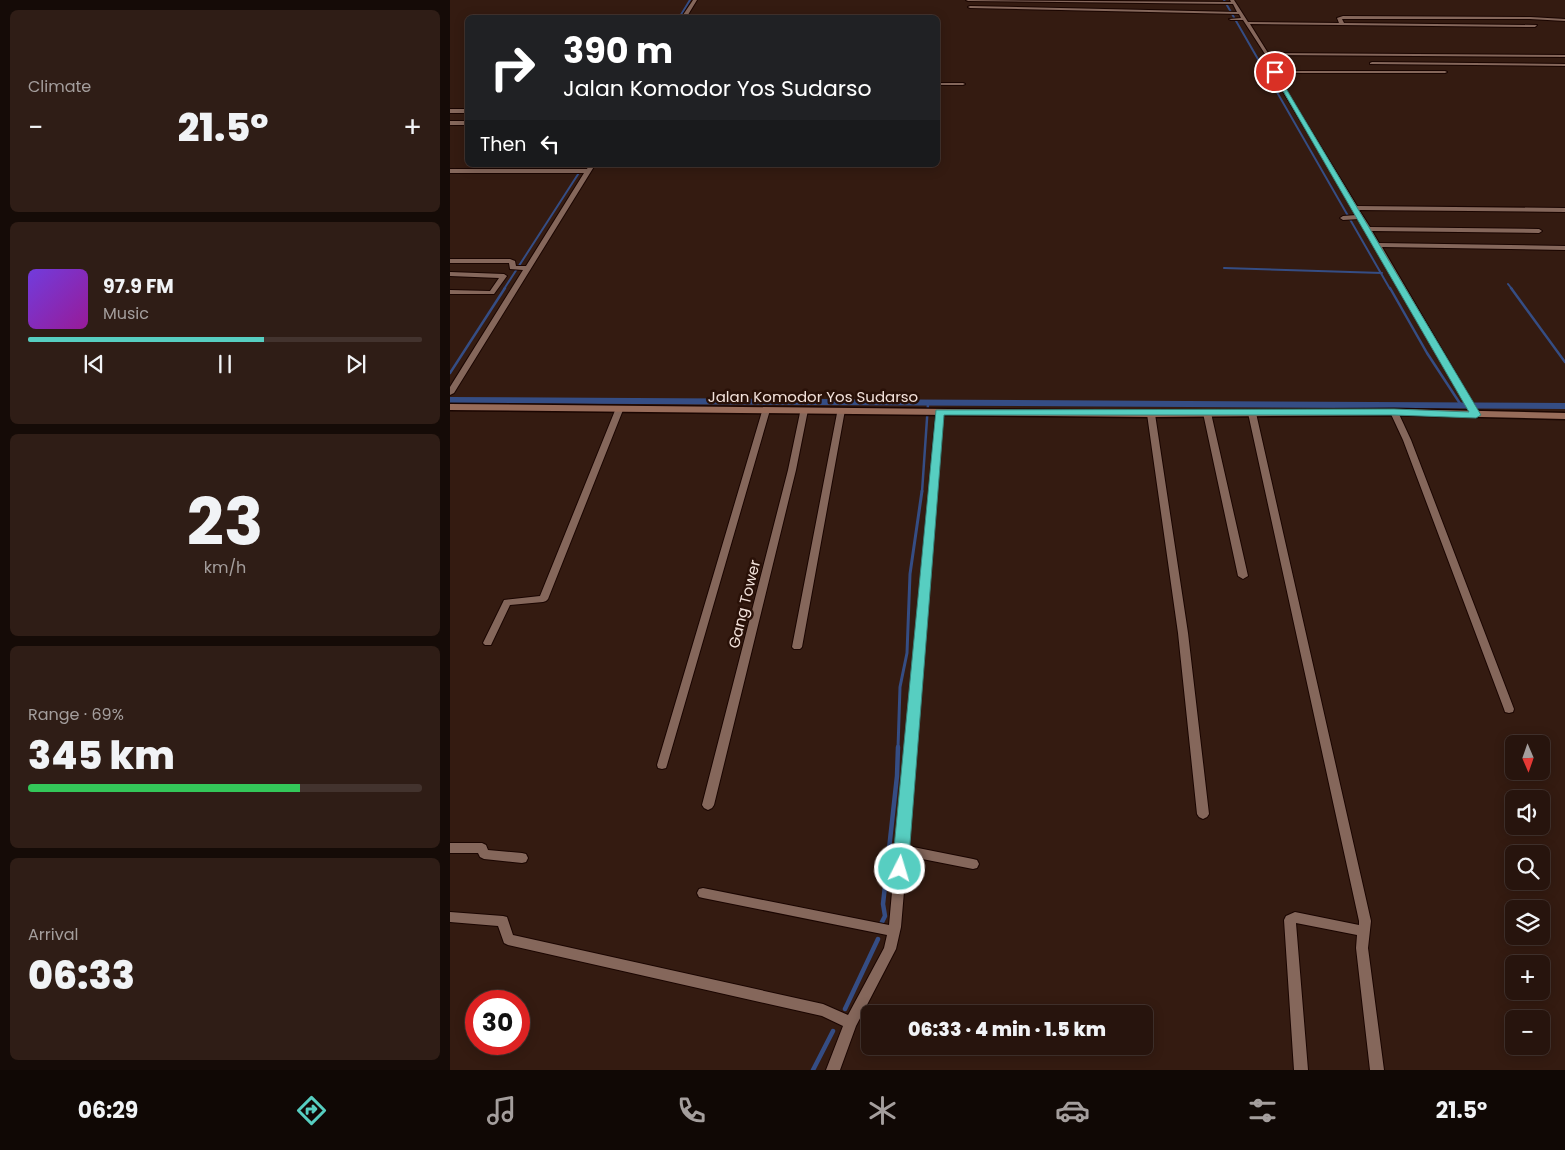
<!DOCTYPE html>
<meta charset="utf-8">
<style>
:root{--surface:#27140d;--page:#2f1d16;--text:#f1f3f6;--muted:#a49e9d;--line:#43332e;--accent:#57cec1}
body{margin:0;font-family:Poppins,sans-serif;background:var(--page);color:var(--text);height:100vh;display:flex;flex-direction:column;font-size:19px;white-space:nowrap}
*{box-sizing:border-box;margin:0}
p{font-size:16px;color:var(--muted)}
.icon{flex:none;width:28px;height:28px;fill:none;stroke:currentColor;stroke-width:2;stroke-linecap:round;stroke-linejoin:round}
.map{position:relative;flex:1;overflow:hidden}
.side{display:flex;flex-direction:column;gap:10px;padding:10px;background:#150b07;width:450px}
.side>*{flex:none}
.top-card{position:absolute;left:15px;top:15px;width:475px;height:152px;border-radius:8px;box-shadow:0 2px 12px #0003,0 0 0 1px var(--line);background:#202124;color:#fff;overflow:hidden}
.needle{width:32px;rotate:178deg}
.buttons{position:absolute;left:1055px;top:735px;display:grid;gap:10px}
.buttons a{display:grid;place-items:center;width:45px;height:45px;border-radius:8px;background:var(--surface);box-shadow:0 2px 12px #0003,0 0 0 1px var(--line);font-size:25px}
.speed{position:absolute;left:15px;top:990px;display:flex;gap:10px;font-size:25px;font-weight:700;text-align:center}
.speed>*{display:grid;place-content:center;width:65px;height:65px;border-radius:50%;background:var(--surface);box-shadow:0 2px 12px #0003,0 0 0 1px var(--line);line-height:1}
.speed .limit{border:8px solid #d22;background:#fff;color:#111}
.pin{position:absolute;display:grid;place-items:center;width:42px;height:42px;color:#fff;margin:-21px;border:2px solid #fff;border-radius:50%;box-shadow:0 1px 5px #0007}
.me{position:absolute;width:55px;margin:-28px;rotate:5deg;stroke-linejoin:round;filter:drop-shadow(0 0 4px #0008)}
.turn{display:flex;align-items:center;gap:18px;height:105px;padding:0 15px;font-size:22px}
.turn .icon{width:65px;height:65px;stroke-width:2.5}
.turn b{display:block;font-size:35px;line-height:42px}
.then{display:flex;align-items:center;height:48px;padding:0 15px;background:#0003;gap:10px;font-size:19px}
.big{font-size:38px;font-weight:800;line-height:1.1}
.side .card{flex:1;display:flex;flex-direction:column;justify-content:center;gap:8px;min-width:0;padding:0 18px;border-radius:8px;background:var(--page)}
.side .dial{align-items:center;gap:0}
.dial b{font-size:65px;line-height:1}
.song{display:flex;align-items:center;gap:15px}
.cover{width:60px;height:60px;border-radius:8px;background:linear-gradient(135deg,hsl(260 70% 55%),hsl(300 70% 35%))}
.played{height:5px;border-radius:2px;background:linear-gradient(90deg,var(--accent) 60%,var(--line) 60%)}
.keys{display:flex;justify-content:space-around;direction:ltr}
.heat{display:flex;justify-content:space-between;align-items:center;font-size:28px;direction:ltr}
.charge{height:8px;border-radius:4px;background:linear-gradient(90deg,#34c759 69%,var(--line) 0)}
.trip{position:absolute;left:411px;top:1005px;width:292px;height:50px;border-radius:8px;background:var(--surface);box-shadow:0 2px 12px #0003,0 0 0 1px var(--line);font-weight:800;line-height:50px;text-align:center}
.tabs{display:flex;height:80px;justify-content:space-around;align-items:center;background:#100805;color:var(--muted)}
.tabs .icon{width:35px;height:35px}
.tabs .active{color:var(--accent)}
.tabs b{font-size:22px;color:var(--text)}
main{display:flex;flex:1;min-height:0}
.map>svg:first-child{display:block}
</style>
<main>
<section class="side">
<div class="card"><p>Climate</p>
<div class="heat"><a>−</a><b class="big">21.5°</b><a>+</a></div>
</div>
<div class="card">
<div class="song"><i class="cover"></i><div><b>97.9 FM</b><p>Music</p></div></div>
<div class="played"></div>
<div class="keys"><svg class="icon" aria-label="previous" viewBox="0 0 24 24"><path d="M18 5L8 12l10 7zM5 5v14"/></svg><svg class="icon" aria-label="pause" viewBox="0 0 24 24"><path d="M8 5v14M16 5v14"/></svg><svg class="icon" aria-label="next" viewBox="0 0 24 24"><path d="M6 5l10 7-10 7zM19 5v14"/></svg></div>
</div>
<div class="card dial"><b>23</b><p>km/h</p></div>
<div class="card"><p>Range · 69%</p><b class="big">345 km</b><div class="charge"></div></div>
<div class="card"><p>Arrival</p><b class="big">06:33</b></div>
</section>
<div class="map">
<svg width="1115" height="1070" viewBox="0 0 1115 1070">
<rect width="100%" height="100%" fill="#341b11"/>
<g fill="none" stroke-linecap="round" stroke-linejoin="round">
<path stroke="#354d84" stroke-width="2" d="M774,0L940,289
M229,18L240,0
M774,268L932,273
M1058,284L1062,289
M54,289L134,165"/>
<path stroke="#354d84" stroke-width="2.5" d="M940,288L977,353L1011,405
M1061,288L1115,362
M0,373L55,288
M472,492L478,404"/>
<path stroke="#354d84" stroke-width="3" d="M448,748L450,687L457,653L460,574L472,491"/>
<path stroke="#354d84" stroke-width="4.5" d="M431,924L435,916L433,904L447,776L448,747
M395,1009L428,939
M363,1070L383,1031"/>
<path fill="#354d84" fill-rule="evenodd" d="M0,397L1115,403V409L0,403Z"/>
<defs>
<path id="street" d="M243,0H247L236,18H231Z
M516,0L781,2L780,0H784L798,22L889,23L887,18L893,16L1080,17L1115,19V21L1080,19H892L894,23L1087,25L1085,27L800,24L818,53L1115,55V57L820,55L827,71H995L997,72L995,73H828L833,85L907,206L1115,208V212L909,210L920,227L1089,229L1092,231L1089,233L922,231L929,243L1115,246V250L932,247L1030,415L1029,417H1026L1022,415L909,219L893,220L890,218L893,216L907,215L829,85L815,54L793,20H781L779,19L791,18L789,14L520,8L518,7L520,6L787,12L783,4L518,1Z
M922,62L1115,64V66L920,64V63Z
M488,83H513L515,84L513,85H488Z
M0,109H18V113H0Z
M0,121H18V125H0Z
M139,165H145L4,393L0,395V387L73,270L60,269L59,263H0V259H60L65,261L66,266H76L134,173H0V169H137Z
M0,272L54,274L57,276L44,294H0V290L40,291L49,278L0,276Z
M166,408H172L173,410L98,599L96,601L93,602L60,605L41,645H35L33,643L54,600L90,596Z
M313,408H319L320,410L217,765L216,768L212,769L208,768L207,765Z
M351,408H357L358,410L346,470L264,805L262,808L258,810L254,808L252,805L338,470Z
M388,408H394L395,410L352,647L350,649H344L342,647Z
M486,410H492L493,412L458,846L523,859L527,860L529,864L527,868L523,869L457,856L451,927L446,949L406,1026L390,1070H376L393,1026L372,1016L58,945L54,943L48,926L0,922V912L53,916L57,917L63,935L373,1004L398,1015L434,948L437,935L253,898L249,897L247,893L249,889L253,888L439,925Z
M941,410H947L948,412L961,440L1064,709L1063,712L1059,713L1055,712L1054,709L953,440L940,412Z
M754,411H757L761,413L798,576L793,579L788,576L753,413Z
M799,411H802L806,413L921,921L918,948L934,1070H920L906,948L907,935L846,923L858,1070H844L834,920L836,916L845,912L909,925V921L798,413Z
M698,412H704L705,414L738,633L759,814L757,817L753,819L749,817L747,814L728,633L697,414Z
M0,843H32L36,845L38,850L72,853L76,854L78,858L76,862L72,863L34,859L30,857L28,853H0Z"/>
<path id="secondary" d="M0,404L701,411L944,409L1115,413V419L944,415L701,417L0,410Z"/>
</defs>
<use href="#street" stroke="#1a0501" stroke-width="2"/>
<use href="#secondary" stroke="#1a0501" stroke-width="3"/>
<use href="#street" fill="#85675b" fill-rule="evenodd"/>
<use href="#secondary" fill="#986c5a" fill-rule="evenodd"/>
</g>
<path fill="#57cec1" stroke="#39867d" d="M825,70L1031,415L1026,418L944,415H494L458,869L455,874L450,876L445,874L442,869L486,410L944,409L1019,412L822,72Z"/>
<g text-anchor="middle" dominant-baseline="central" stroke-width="5" stroke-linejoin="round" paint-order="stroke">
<g font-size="15" fill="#f3e2db" stroke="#291108">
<text x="363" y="396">Jalan Komodor Yos Sudarso</text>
<text transform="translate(294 604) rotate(-76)">Gang Tower</text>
</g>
</g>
</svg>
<div class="buttons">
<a><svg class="needle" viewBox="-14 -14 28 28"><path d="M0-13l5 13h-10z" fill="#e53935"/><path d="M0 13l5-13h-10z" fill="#a49e9d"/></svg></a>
<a><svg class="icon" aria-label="sound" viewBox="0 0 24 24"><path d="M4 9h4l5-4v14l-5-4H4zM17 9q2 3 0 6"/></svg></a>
<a><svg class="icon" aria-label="search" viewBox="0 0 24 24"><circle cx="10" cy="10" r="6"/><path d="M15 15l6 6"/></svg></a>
<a><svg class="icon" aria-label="layers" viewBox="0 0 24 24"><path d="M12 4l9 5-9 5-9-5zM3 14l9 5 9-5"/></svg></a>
<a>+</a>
<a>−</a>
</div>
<div class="speed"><div class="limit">30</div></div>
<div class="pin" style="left:825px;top:72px;background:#d93025"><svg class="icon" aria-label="arrive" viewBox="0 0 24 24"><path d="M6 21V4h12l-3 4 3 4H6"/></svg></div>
<svg class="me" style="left:450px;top:869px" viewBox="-20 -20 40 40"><circle r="17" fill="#57cec1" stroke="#fff" stroke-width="3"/><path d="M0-11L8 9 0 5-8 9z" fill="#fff"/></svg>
<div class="trip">06:33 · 4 min · 1.5 km</div>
<div class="top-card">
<div class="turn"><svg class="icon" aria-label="right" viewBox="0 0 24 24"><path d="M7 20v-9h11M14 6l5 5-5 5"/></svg><div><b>390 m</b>Jalan Komodor Yos Sudarso</div></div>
<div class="then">Then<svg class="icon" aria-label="left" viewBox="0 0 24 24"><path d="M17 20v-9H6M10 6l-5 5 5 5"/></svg></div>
</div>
</div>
</main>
<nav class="tabs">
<b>06:29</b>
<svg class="icon active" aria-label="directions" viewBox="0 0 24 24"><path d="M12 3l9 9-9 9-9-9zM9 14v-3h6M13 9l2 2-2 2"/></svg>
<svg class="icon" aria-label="music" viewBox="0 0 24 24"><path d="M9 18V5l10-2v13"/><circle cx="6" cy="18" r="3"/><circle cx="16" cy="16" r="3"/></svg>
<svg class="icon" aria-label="phone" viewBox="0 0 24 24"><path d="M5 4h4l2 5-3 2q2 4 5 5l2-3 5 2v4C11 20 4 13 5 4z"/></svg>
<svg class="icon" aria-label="climate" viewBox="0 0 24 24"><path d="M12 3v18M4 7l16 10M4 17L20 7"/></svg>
<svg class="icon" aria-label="car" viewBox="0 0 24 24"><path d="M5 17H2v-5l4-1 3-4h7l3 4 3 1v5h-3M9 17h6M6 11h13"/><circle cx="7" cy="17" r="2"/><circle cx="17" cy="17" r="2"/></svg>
<svg class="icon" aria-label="filters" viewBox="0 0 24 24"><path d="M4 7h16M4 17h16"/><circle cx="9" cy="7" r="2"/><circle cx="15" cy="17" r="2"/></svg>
<b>21.5°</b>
</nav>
